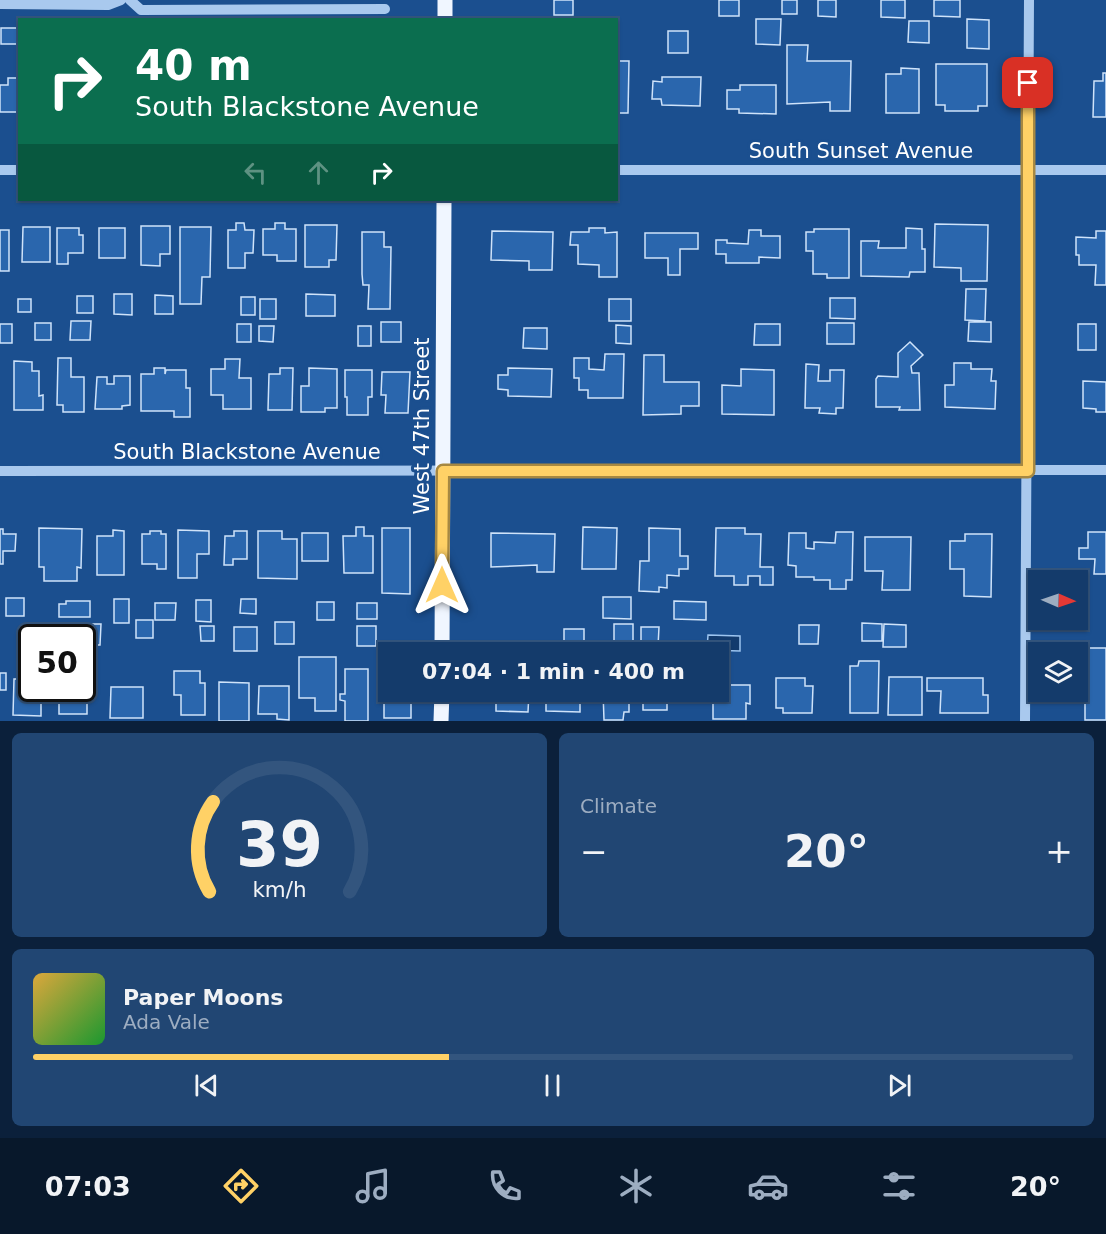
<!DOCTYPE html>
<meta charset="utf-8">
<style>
:root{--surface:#143b6b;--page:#214673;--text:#f1f3f6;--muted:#9dadc1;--line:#33557e;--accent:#ffd166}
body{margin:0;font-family:"DejaVu Sans",sans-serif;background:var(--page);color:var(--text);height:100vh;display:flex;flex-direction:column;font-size:22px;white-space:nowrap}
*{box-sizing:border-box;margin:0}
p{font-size:20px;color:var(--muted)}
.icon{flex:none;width:33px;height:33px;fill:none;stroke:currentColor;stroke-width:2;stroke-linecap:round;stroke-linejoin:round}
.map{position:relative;height:721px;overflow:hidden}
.details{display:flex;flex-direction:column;gap:12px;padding:12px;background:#0b203b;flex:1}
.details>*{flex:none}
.banner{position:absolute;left:18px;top:18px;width:600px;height:183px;border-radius:0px;box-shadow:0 2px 4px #0004,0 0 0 2px var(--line);background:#0b6e4f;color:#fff;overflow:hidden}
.needle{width:39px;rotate:92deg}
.controls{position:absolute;left:1028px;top:570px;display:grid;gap:12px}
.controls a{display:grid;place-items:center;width:60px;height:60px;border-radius:0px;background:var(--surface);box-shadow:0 2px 4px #0004,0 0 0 2px var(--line);font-size:30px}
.speed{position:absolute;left:18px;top:624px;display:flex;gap:12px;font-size:30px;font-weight:700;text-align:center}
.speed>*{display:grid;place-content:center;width:78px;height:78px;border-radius:50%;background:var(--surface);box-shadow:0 2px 4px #0004,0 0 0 2px var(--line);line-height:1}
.speed .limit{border:3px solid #111;border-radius:9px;background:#fff;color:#111}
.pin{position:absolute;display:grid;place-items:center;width:51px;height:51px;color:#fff;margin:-26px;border-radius:12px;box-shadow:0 3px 9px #0006}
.me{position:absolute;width:66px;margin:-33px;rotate:0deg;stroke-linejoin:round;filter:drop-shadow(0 0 4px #0008)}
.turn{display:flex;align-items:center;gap:21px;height:126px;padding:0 18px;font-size:27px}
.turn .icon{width:78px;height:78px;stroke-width:2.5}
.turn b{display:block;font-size:42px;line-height:51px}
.lanes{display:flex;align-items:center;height:57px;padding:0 18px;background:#0003;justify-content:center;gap:30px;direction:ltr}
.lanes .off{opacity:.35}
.big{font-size:45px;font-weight:700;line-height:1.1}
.details .card{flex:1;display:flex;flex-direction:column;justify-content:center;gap:9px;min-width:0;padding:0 21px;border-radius:9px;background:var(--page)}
.details .dial{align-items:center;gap:0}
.dial svg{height:156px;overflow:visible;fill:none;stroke:var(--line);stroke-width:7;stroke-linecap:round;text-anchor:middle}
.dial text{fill:var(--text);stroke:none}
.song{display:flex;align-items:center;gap:18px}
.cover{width:72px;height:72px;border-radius:9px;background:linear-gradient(135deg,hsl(40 70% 55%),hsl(130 70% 35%))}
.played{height:6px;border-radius:3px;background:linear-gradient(90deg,var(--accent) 40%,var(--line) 40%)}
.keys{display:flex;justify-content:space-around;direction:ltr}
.heat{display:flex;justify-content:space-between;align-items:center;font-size:33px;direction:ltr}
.details .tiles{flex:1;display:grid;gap:12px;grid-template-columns:1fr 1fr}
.card:last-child{grid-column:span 2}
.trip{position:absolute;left:378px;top:642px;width:351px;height:60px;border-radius:0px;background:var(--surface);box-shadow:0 2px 4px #0004,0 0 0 2px var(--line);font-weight:700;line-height:60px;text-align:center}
.dock{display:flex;height:96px;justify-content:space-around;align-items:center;background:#08182b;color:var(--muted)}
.dock .icon{width:42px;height:42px}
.dock .current{color:var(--accent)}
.dock b{font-size:27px;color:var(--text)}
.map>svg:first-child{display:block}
</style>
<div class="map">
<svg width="1106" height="721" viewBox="0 0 1106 721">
<rect width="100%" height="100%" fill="#1b4f8f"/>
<path fill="#123a6d" stroke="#9cc4f0" stroke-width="1.5" d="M708,635L740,636V651L707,650Z"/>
<path fill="#2a66ad" stroke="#cfe3fa" stroke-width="1.5" d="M554,0H573V15H554Z
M719,0H739V16H719Z
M782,0H797V14H782Z
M818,0H836V17L818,16Z
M881,0H905V18L881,17Z
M934,0H960V17L934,16Z
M756,19H781L780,45L756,44Z
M967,19L989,20V49L967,48Z
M909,21H929V43L908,42Z
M1,28H17V44H1Z
M668,31H688V53H668Z
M787,45H808L807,61H851L850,111H830V102L787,104Z
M616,61H629L628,113H616Z
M936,64H987V106H978V111H945V105H936Z
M901,68L919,69V113H886V74H901Z
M1103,73H1106V117H1093L1094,81H1103Z
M662,77H701L700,106L662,105L661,99H652L653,81L662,82Z
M8,78H20V112H0V85H8Z
M740,85H776V114L739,113V109H727V90H740Z
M236,223H244L245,230H254L253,253H245V268H228V230H236Z
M275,223H285V229H296V261H277V255H263V229H275Z
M935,224L988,225L987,281H961V268L934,267Z
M305,225H337L336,260H329V267H305Z
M141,226H170V254H160V266L141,265Z
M23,227H50V262H22Z
M180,227H211L210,277H202L201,304H180Z
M57,228H79V235H83V253H68V264H57Z
M99,228H125V258H99Z
M589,228H605V233L617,232V277H599V265L578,264V245H570L571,232H589Z
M906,228L922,229V249H925V272H910L909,277L861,276V241H879L878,248H906Z
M814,229H849V278H827V274H813V251H806V232H814Z
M0,230H9V271H0Z
M749,230H761V236H780V258L759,257V263H726V254H716V240H727V243L748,244Z
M492,231L553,232L552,270H529V261L491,260Z
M1096,231H1106V285H1095L1096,265H1079V255H1076V237L1096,238Z
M362,232H384V247H391L390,309H368L369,285H363L362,274Z
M645,233H698V249H680V275H668V258H645Z
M966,289H986L985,321L965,320Z
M114,294H132V315L114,314Z
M306,294L335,295V316H306Z
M155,295L173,296V314H155Z
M77,296H93V313H77Z
M241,297H255V315H241Z
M830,298H855V319L830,318Z
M18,299H31V312H18Z
M260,299H276V319H260Z
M609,299H631V321H609Z
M71,321H91L90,340H70Z
M381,322H401V342H381Z
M969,322H991V342L968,341Z
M35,323H51V340H35Z
M827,323H854V344H827Z
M0,324H12V343H0Z
M237,324H251V342H237Z
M755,324H780V345H754Z
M1078,324H1096V350H1078Z
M616,325L631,326V344L616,343Z
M259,326H274L273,342L259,341Z
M358,326H371V346H358Z
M524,328H547V349L523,348Z
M910,342L923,355L911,366L912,373H919L920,410H899L900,407H876V379L878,376L898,377V353Z
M605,354H624L623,398H588V390H579V378H574V358H589V369L604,370Z
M644,355H664V382H699V406H681V414L643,415Z
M58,358H71V377H84V412H63V405H57Z
M225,359H240L239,378H251V409H223V395H211V369H225Z
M14,361L32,362V371H39V396L43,395V410H14Z
M954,363H971V369H992L991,381H996L995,409L945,407V385H954Z
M806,364L819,365L818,381H830V370H844L843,408H836V414L819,413L820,408H805Z
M154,368H165V374L166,370H186V388H190V417H174V411H141V374H154Z
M280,368H293L292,410H268L269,374H280Z
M309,368L337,369V408H325V412H301V386H309Z
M508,368L552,369L551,397L508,396V390L498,389V375H508Z
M741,369L774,370V415L722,414V385L741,386Z
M345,370H372V397H368V415H347V397H345Z
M382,372H410L408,413H385L386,395H381Z
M114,376H130V405L122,406V409H95L97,377H107V384H114Z
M1083,381L1106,382V412H1096V409L1083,408Z
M356,527H364V536H373V573H344L343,536H356Z
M583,527L617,528L616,569H582Z
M39,528L82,529L81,568L77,567V581H44V567H39Z
M382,528H410V594L382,593Z
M649,528L680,529V556H688V569H679V576L667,575V588L659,587V592L639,591L640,561H649Z
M716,528H745V534H761L760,567H773V585H760V576H748V585H734V576H715Z
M0,529H3V534H16L15,551H3V564H0Z
M113,530L124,531V575H97V536H113Z
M178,530L209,531V554H197V578H178Z
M150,531H161V534H166V569H157V564H142V534H150Z
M234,531H247V559H233V565H224L225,536H234Z
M258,531H282V539H297V579L258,578Z
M836,532H853L852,580H846V589H830V580H814V577H796V566L788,565L789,533H806V548L814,549V542L835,543Z
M1088,532H1106V574H1094L1095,559H1079V548H1088Z
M302,533H328V561H302Z
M491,533L555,534L554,572H537V565L491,567Z
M965,534H992L991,597L964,596V569H950V541H965Z
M865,537H911L910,590H882L883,571H865Z
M603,597H631V619L603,618Z
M6,598H24V616H6Z
M114,599H129V623H114Z
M241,599H256V614L240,613Z
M196,600H211V622L196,621Z
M66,601H90V617H59V604H66Z
M674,601L706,602V620L674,619Z
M317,602H334V620H317Z
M155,603H176L175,620H155Z
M357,603H377V619H357Z
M136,620H153V638H136Z
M275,622H294V644H275Z
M862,623L882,624V641H862Z
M85,624H101L100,645H85Z
M614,624H633V643H614Z
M884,624L906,625V647H883Z
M799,625H819L818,644H799Z
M32,626H50V638H32Z
M200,626H214V641H201Z
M357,626H376V646H357Z
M234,627H257V651H234Z
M641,627H659L658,647L641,646Z
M564,629H584V647L564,646Z
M513,647H533V652H513Z
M1080,648H1106V720H1085V676H1080Z
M384,653H388V692H415V703H411V718H384Z
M299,657H336V711H315V698H299Z
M859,661H879L878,713H850V666H858Z
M345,669H368V721H345V701L340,700V694H345Z
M174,671H200V683H205V715H181V695H174Z
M0,673H6V690H0Z
M889,677H922V715H888Z
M82,678H87V714H59V701H54V688H82Z
M776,678H805V686H813L812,713H783V708H776Z
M927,678H983V695H988V713H940L941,691H927Z
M14,679H27V683H32V688H41V716L13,715Z
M219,682L249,683V721H219Z
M718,685H750V704L746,703V719H713V694L714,692H718Z
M259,686H289V720L277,719V714H258Z
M111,687H143V718H110Z
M496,692H529L528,712L496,711Z
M546,692H580V712L546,711Z
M603,692H629V712H624L623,720H604Z
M643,692H667V710H643Z"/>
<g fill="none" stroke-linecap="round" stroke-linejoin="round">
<path stroke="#a9c9ee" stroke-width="10" d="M130,0L141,10L385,9
M0,4L108,5L121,0
M0,170H20
M616,170H1106
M0,471L1106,470
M1025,721L1029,0"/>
<path stroke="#f0f6ff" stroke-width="15" d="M445,20V0
M442,652L444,200
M441,721L442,692"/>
</g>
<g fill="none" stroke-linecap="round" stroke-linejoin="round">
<defs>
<path id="route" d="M442,585L443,471H1028V83"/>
</defs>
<use href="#route" stroke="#a68842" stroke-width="15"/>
<use href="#route" stroke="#ffd166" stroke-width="10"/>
</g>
<g text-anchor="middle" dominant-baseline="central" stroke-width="6" stroke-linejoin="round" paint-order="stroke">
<g font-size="21" fill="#fff" stroke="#1b4f8f">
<text x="861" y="151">South Sunset Avenue</text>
<text transform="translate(422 426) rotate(-90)">West 47th Street</text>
<text x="247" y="452">South Blackstone Avenue</text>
</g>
</g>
</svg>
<div class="controls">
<a><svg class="needle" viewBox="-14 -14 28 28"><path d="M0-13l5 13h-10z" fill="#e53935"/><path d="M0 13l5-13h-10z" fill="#9dadc1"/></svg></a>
<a><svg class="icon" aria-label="layers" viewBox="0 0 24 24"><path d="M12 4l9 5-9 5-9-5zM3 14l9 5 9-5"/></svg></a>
</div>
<div class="speed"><div class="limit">50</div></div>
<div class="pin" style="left:1028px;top:83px;background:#d93025"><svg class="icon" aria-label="arrive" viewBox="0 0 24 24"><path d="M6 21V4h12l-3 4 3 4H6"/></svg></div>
<svg class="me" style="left:442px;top:585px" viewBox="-20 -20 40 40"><path d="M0-17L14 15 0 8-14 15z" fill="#ffd166" stroke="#fff" stroke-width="4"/></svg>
<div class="trip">07:04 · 1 min · 400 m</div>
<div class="banner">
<div class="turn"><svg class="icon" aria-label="right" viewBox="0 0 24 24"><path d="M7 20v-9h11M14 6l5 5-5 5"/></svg><div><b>40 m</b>South Blackstone Avenue</div></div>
<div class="lanes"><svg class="icon off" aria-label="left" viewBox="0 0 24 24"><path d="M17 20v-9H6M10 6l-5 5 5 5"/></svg><svg class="icon off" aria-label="ahead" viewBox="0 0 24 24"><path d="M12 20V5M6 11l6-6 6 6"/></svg><svg class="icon" aria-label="right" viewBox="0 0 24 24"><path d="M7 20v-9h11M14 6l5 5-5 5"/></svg></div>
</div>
</div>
<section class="details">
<div class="tiles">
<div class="card dial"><svg viewBox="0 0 100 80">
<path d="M14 69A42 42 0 1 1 86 69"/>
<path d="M14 69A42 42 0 0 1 16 23" stroke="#ffd166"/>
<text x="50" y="56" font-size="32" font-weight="700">39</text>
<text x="50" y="72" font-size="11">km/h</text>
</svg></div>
<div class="card"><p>Climate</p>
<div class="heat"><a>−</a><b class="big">20°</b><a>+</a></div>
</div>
<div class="card">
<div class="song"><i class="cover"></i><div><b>Paper Moons</b><p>Ada Vale</p></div></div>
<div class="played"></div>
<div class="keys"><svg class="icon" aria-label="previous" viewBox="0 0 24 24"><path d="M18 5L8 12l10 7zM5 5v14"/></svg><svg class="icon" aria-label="pause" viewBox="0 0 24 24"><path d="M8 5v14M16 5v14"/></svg><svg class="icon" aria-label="next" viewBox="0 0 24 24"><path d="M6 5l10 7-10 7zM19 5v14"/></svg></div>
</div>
</div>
</section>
<nav class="dock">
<b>07:03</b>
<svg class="icon current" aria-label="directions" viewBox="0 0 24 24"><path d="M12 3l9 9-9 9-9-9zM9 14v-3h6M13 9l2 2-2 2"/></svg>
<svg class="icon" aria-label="music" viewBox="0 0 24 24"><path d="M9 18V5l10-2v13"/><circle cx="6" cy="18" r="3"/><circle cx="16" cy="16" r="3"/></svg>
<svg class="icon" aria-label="phone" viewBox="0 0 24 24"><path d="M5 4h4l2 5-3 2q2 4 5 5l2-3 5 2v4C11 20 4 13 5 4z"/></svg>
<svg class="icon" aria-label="climate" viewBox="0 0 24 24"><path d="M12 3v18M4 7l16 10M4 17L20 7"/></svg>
<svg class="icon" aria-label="car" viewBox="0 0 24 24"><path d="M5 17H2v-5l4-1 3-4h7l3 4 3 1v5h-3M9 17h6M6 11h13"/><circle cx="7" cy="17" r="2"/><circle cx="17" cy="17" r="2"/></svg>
<svg class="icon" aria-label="filters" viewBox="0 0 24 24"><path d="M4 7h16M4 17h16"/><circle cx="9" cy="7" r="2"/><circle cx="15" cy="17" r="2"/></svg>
<b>20°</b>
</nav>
